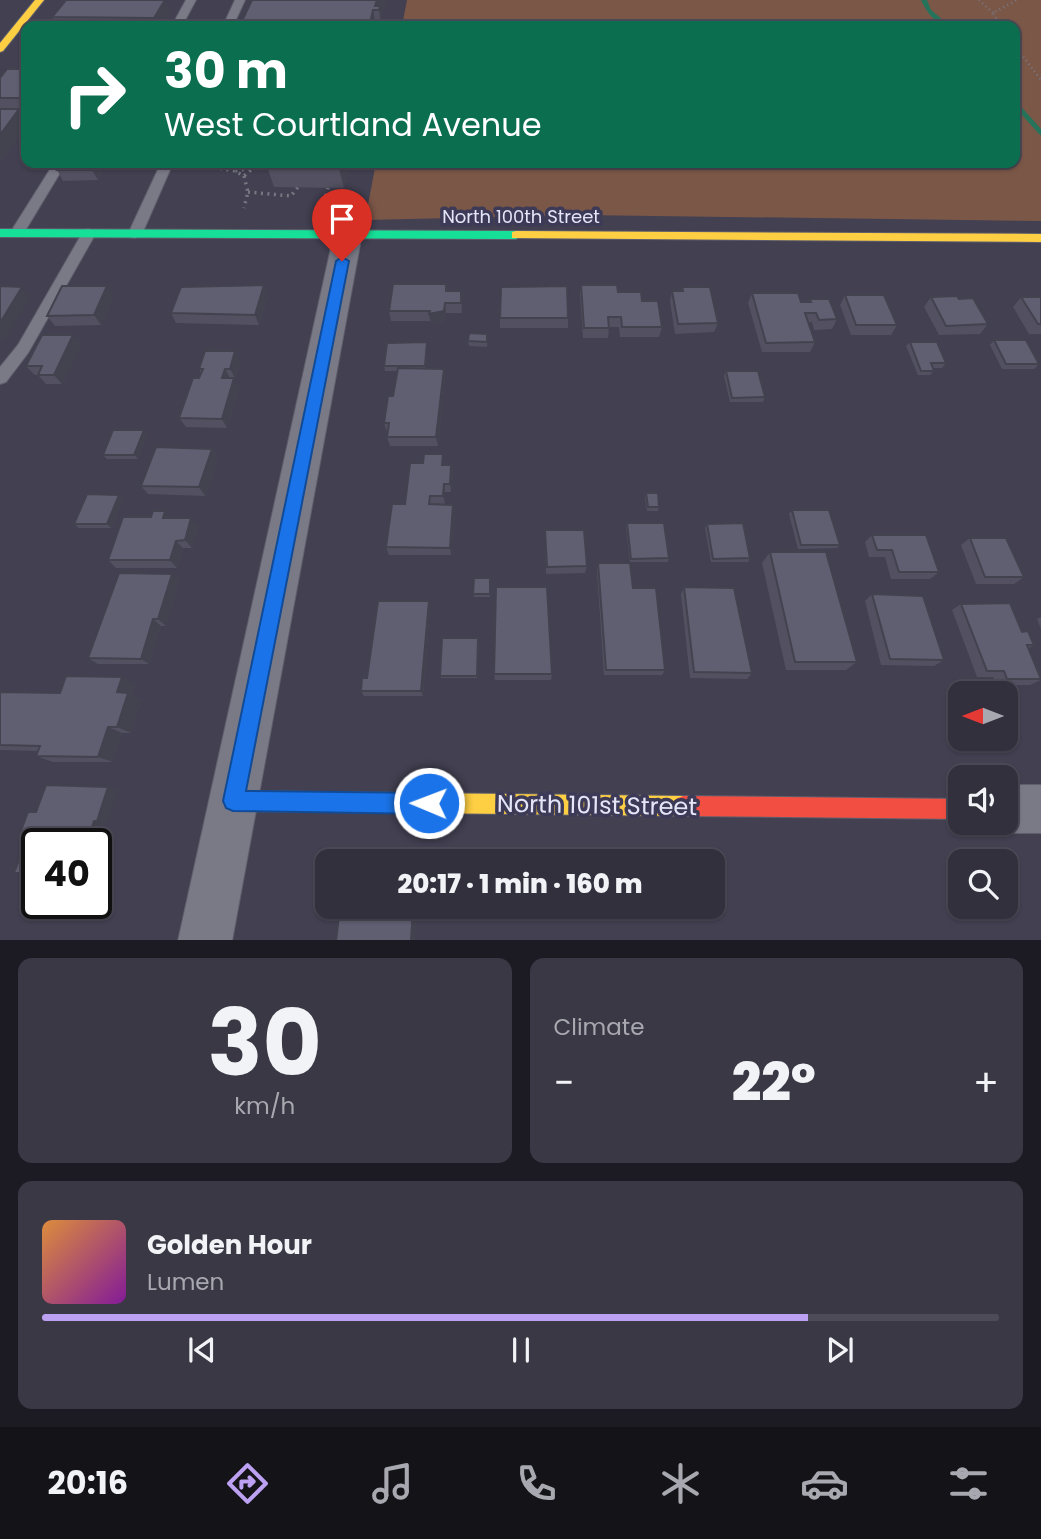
<!DOCTYPE html>
<meta charset="utf-8">
<style>
:root{--surface:#32303d;--page:#3a3844;--text:#f1f3f6;--muted:#a8a9b0;--line:#4d4b57;--accent:#bca0f2}
body{margin:0;font-family:Poppins,sans-serif;background:var(--page);color:var(--text);height:100vh;display:flex;flex-direction:column;font-size:26px;white-space:nowrap}
*{box-sizing:border-box;margin:0}
p{font-size:23px;color:var(--muted)}
.icon{flex:none;width:38px;height:38px;fill:none;stroke:currentColor;stroke-width:2;stroke-linecap:round;stroke-linejoin:round}
.map{position:relative;height:940px;overflow:hidden}
.sheet{display:flex;flex-direction:column;gap:18px;padding:18px;background:#1c1a22;flex:1}
.sheet>*{flex:none}
.top-card{position:absolute;left:21px;top:21px;width:999px;height:147px;border-radius:14px;box-shadow:0 2px 5px #0004,0 0 0 2px var(--line);background:#0b6e4f;color:#fff;overflow:hidden}
.needle{width:46px;rotate:270deg}
.tools{position:absolute;left:948px;top:681px;display:grid;gap:14px}
.tools a{display:grid;place-items:center;width:70px;height:70px;border-radius:14px;background:var(--surface);box-shadow:0 2px 5px #0004,0 0 0 2px var(--line);font-size:35px}
.speed{position:absolute;left:21px;top:828px;display:flex;gap:14px;font-size:35px;font-weight:700;text-align:center}
.speed>*{display:grid;place-content:center;width:91px;height:91px;border-radius:50%;background:var(--surface);box-shadow:0 2px 5px #0004,0 0 0 2px var(--line);line-height:1}
.speed .limit{border:4px solid #111;border-radius:10px;background:#fff;color:#111}
.pin{position:absolute;display:grid;place-items:center;width:60px;height:60px;color:#fff;margin:-72px -30px;border-radius:50% 50% 50% 0;rotate:-45deg;box-shadow:0 0 7px #0007}
.pin .icon{rotate:45deg}
.me{position:absolute;width:77px;margin:-38px;rotate:271deg;stroke-linejoin:round;filter:drop-shadow(0 0 5px #0008)}
.turn{display:flex;align-items:center;gap:24px;height:147px;padding:0 28px;font-size:32px}
.turn .icon{width:91px;height:91px;stroke-width:2.5}
.turn b{display:block;font-size:49px;line-height:60px}
.big{font-size:52px;font-weight:800;line-height:1.1}
.sheet .widget{flex:1;display:flex;flex-direction:column;justify-content:center;gap:10px;min-width:0;padding:0 24px;border-radius:14px;background:var(--page)}
.sheet .dial{align-items:center;gap:0}
.dial b{font-size:91px;line-height:1}
.song{display:flex;align-items:center;gap:21px}
.cover{width:84px;height:84px;border-radius:10px;background:linear-gradient(135deg,hsl(30 70% 55%),hsl(290 70% 35%))}
.played{height:7px;border-radius:4px;background:linear-gradient(90deg,var(--accent) 80%,var(--line) 80%)}
.keys{display:flex;justify-content:space-around;direction:ltr}
.heat{display:flex;justify-content:space-between;align-items:center;font-size:38px;direction:ltr}
.sheet .tiles{flex:1;display:grid;gap:18px;grid-template-columns:1fr 1fr}
.widget:last-child{grid-column:span 2}
.trip{position:absolute;left:315px;top:849px;width:410px;height:70px;border-radius:14px;background:var(--surface);box-shadow:0 2px 5px #0004,0 0 0 2px var(--line);font-weight:800;line-height:70px;text-align:center}
.tab-bar{display:flex;height:112px;justify-content:space-around;align-items:center;background:#141318;color:var(--muted)}
.tab-bar .icon{width:49px;height:49px}
.tab-bar .active{color:var(--accent)}
.tab-bar b{font-size:32px;color:var(--text)}
.map>svg:first-child{display:block}
</style>
<div class="map">
<svg width="1041" height="941" viewBox="0 0 1041 941">
<rect width="100%" height="100%" fill="#424051"/>
<path fill="#7b5748" d="M407,0H1041V221L581,215L365,220L376,163H1015V26H402Z"/>
<g fill="none" stroke-linecap="round" stroke-linejoin="round">
<path fill="#26735b" fill-rule="evenodd" d="M921,0H927L931,10L950,26C936,26 926,11 921,0Z
M1015,101L1017,102L1041,129V135L1039,134L1015,107Z"/>
<defs>
<path id="lane" d="M186,0H196L183,24H175L174,22Z
M235,0H245L233,26H223Z
M54,163H66L22,236H12L10,233Z
M161,163H173L142,234L135,238L130,237L128,234Z
M89,229L96,233L28,353L6,382L0,384V367L18,345L84,230Z"/>
<path id="street" d="M348,225L358,227L362,234L232,941H178L334,234L338,227Z
M1006,785H1041V833H1006L989,826L987,822H1006Z"/>
<path id="fast" d="M0,229L516,231L522,235L516,239L0,237Z"/>
<path id="slow" d="M35,0H44L3,51L0,52V43Z
M516,231L1041,234V242L512,238V232Z
M233,791L683,796L690,799L693,806L690,813L683,816L233,811L226,808L223,801L226,794Z"/>
<path id="jam" d="M683,796L961,799V819L683,816L676,813L673,806L676,799Z"/>
</defs>
<use href="#lane" stroke="#5f5e6c" stroke-width="2"/>
<use href="#street" stroke="#5f5e6c" stroke-width="2"/>
<use href="#fast" stroke="#5f5e6c" stroke-width="2"/>
<use href="#slow" stroke="#5f5e6c" stroke-width="2"/>
<use href="#jam" stroke="#5f5e6c" stroke-width="2"/>
<path stroke="#787883" stroke-width="2.5" stroke-dasharray="1 3.5" stroke-linecap="butt" d="M979,0L993,13
M1001,26L993,13L1017,0
M1015,46L1041,80"/>
<path stroke="#787883" stroke-width="3.5" stroke-dasharray="2 4.5" stroke-linecap="butt" d="M188,163L235,171
M250,168L235,171L244,176L259,163
M244,176L248,192L244,208
M248,192L291,196L298,187
M322,208L328,188"/>
<use href="#lane" fill="#7a7a86" fill-rule="evenodd"/>
<use href="#street" fill="#7a7a86" fill-rule="evenodd"/>
<use href="#fast" fill="#16e098" fill-rule="evenodd"/>
<use href="#slow" fill="#ffcf43" fill-rule="evenodd"/>
<use href="#jam" fill="#f24e42" fill-rule="evenodd"/>
</g>
<path fill="#535161" d="M252,0H385L386,5L381,14L383,26H242L241,23Z
M171,13L163,26H56L52,17Z
M26,69V113H21L26,121V126L0,163V78Z
M107,163L98,180L63,181L57,170Z
M350,163L344,188L274,187L268,169Z
M446,284L447,291H461L462,313H446L445,321L431,323L430,321H391L389,311Z
M264,285L268,295L259,325L176,323L171,313Z
M581,285L618,292L642,301L662,327L659,337H620L619,327H609L608,338H583L580,295Z
M682,287L718,323L714,332L675,334L670,301L672,291H681Z
M752,293L801,302H808L809,299L837,319L832,329L814,330L812,322H808L815,342L810,352H762L748,303Z
M845,295L897,325L891,335H851L840,305Z
M114,296L101,325L55,326L47,316Z
M931,297L959,299L988,324L980,334L939,335L924,307Z
M1021,297H1041V334H1029L1013,307Z
M500,318H568V328H500Z
M73,335L81,345L62,384H46L38,375H35L26,366Z
M488,339L487,347L469,346L468,341Z
M994,340L1039,364L1034,369H1002L990,345Z
M910,342L946,363L942,368H933L934,371L930,375H918L906,346Z
M427,347L426,369H444L445,378L438,446H390L387,437L388,432H387L384,423L393,396L397,371H385L384,366Z
M216,351L240,361L235,378H231L239,388L227,428L186,427L179,418L201,374L199,369Z
M726,371L765,397L763,402H730L724,376Z
M147,434L138,459H107L103,455Z
M212,449L218,457L205,496L148,494L141,486Z
M445,463V465H451L453,473L451,492H445V504H432L453,505L455,513L451,555H389L386,547Z
M646,493L659,507L658,511H647L645,498Z
M123,499L111,528H79L74,524Z
M792,510L840,545L837,548L798,549L789,514Z
M165,511L170,518L198,526L192,548H183L177,568H116L108,560L151,517Z
M627,523L669,558L668,562H630L626,527Z
M707,524L750,558L748,562H711L705,528Z
M545,530L587,566L585,573L546,574Z
M872,535L939,572L930,579H891L885,557H869L865,542Z
M970,538L1024,577L1014,584H976L961,545Z
M770,552L857,662L846,670H786L762,563Z
M598,563L633,588L665,670L662,675H604L597,571Z
M490,578V597H474L473,594Z
M179,581L166,626H161L149,664H98L88,658Z
M684,587L752,673L747,679L690,678L681,594Z
M872,594L944,660L934,666L881,665L865,601Z
M961,604L1022,632L1034,645L1029,648L1041,680L1030,685H996L993,677H977L952,610Z
M430,608L423,696H364L361,691L367,678Z
M1041,617V629L1037,619Z
M479,641L477,678H441L440,676Z
M494,674H552L551,680H495Z
M122,677L135,685L132,695L141,700L131,733H122L113,762H53L36,756L38,751L0,750V692L60,693Z"/>
<path fill="#43424f" d="M165,0H166L171,13L163,26H157L154,18Z
M377,0H385L386,5L381,14L383,26H381L379,10L375,6Z
M373,10L376,26H370V23Z
M19,109L26,121V126L0,163V135Z
M96,163H107L98,180L92,170Z
M341,163H350L344,188L339,169Z
M264,285L268,295L259,325L255,315Z
M107,286L114,296L101,325L94,315Z
M22,287L30,297L4,342L0,338V323Z
M445,303L446,313L445,321L431,323L429,314Z
M73,335L81,345L62,384L54,375Z
M427,342V347L426,370L425,366Z
M235,351L240,361L235,378L230,369Z
M225,369L230,378H222Z
M444,369L445,378L438,446L436,437Z
M234,378L239,388L227,428L222,419Z
M144,430L147,434L138,459L134,455Z
M212,449L218,457L205,496L199,487Z
M451,465L453,473L451,492L450,484Z
M444,484L445,492V504L443,496Z
M119,495L123,499L111,528L107,524Z
M453,505L455,513L451,555L450,548Z
M165,511L172,519L163,518Z
M191,518L198,526L192,548L185,540Z
M176,541L183,548L177,568L170,560Z
M172,574L179,581L166,626L158,619Z
M429,601L430,608L423,696L421,691Z
M153,619L161,626L149,664L141,659Z
M122,677L135,685L132,695L141,700L131,733L117,727V692Z
M108,727L122,733L113,762L98,757Z
M108,787L119,790L107,823L97,821Z
M94,821L105,823L96,850V844H86Z
M413,907H417L415,941H411Z"/>
<path fill="#605e71" stroke="#43424f" stroke-width="2" d="M66,0H165L154,18L52,17Z
M252,0H377L375,6H380L379,10H373L370,23L319,25L320,22H291L289,26H296H247L255,25L256,22L241,23Z
M168,21H194L191,26H165Z
M7,69H26V98H0V78Z
M0,109H19L0,135Z
M61,163H96L92,170H57Z
M270,163H341L339,169H268Z
M393,284H446V291H461V303H445L444,311L429,314L430,311H389Z
M264,285L255,315L171,313L181,287Z
M581,285H617L618,292H641L642,301H658L662,327H622L621,317H608L609,328H584Z
M0,286L22,287L0,323Z
M62,286H107L94,315L47,316Z
M567,286L568,318H500L501,287Z
M682,287H710L718,323L678,324L672,291H683Z
M752,293H798L801,302H811L809,299H829L837,319L819,320L816,313H805L815,342L766,343Z
M845,295H884L897,325H856Z
M957,296L959,299L973,298L988,324L946,326L931,297Z
M1021,297H1041V324H1038Z
M469,333L487,334V342L468,341Z
M42,335H73L54,375H38L42,366H26Z
M994,340H1026L1039,364H1006Z
M427,342L425,366H384L387,343Z
M910,342H937L946,363H931L934,371H921Z
M207,349H214V351H206Z
M205,351H235L230,369H225L222,378H234L222,419L179,418L193,378H199L203,369H199Z
M398,368L444,369L436,437H387L389,423H384L388,396H393Z
M726,371H758L765,397L732,398Z
M113,430H144L134,455H103Z
M156,447L212,449L199,487L141,486Z
M424,454H443L442,465H451L450,484H444L443,496H430L429,504L453,505L450,548L386,547L392,504H405L410,463H423Z
M646,493H658L659,507H648Z
M87,494L119,495L107,524H74Z
M792,510H829L840,545H801Z
M153,511H165L163,518H191L185,540L176,541L170,560H108L123,517H151Z
M627,523H664L669,558L631,559Z
M743,523L750,558L713,559L707,524Z
M545,530H584L587,566L547,567Z
M872,535H926L939,572H899L892,550H877Z
M970,538H1006L1024,577H985Z
M770,552H826L857,662H795Z
M598,563H630L633,588H656L665,670H606Z
M119,573L172,574L158,619H153L141,659L88,658Z
M474,578H490V594H473Z
M496,587H547L552,674H494Z
M684,587L734,588L752,673L694,672Z
M872,594L923,596L944,660L890,659Z
M378,601H429L421,691H361L362,678H367Z
M1010,603L1022,632L1028,631L1034,645H1027L1041,679H1007L1004,671H987L961,604Z
M442,638H478L477,676H440Z
M66,676L122,677L117,692L128,693L117,727H108L98,757L36,756L40,746L0,745V692L60,693Z
M46,785L108,787L97,821H94L86,844H37V873H14L28,836H19L28,812H36Z
M340,907H413L411,941H336Z"/>
<path fill="#1a73e8" stroke="#114b97" stroke-width="2" d="M342,257L349,261L246,791L429,793L436,796L439,803L436,810L429,814L233,811L226,808L223,801L336,261Z"/>
<g text-anchor="middle" dominant-baseline="central" stroke-width="7" stroke-linejoin="round" paint-order="stroke">
<g font-size="18" fill="#e5e5f8" stroke="#3c3a57">
<text x="521" y="216">North 100th Street</text>
</g>
<g font-size="24" fill="#e5e5f8" stroke="#3c3a57">
<text transform="translate(597 805) rotate(1)">North 101st Street</text>
</g>
</g>
</svg>
<div class="tools">
<a><svg class="needle" viewBox="-14 -14 28 28"><path d="M0-13l5 13h-10z" fill="#e53935"/><path d="M0 13l5-13h-10z" fill="#a8a9b0"/></svg></a>
<a><svg class="icon" aria-label="sound" viewBox="0 0 24 24"><path d="M4 9h4l5-4v14l-5-4H4zM17 9q2 3 0 6"/></svg></a>
<a><svg class="icon" aria-label="search" viewBox="0 0 24 24"><circle cx="10" cy="10" r="6"/><path d="M15 15l6 6"/></svg></a>
</div>
<div class="speed"><div class="limit">40</div></div>
<div class="pin" style="left:342px;top:261px;background:#d93025"><svg class="icon" aria-label="arrive" viewBox="0 0 24 24"><path d="M6 21V4h12l-3 4 3 4H6"/></svg></div>
<svg class="me" style="left:429px;top:803px" viewBox="-20 -20 40 40"><circle r="17" fill="#1a73e8" stroke="#fff" stroke-width="3"/><path d="M0-11L8 9 0 5-8 9z" fill="#fff"/></svg>
<div class="trip">20:17 · 1 min · 160 m</div>
<div class="top-card">
<div class="turn"><svg class="icon" aria-label="right" viewBox="0 0 24 24"><path d="M7 20v-9h11M14 6l5 5-5 5"/></svg><div><b>30 m</b>West Courtland Avenue</div></div>
</div>
</div>
<section class="sheet">
<div class="tiles">
<div class="widget dial"><b>30</b><p>km/h</p></div>
<div class="widget"><p>Climate</p>
<div class="heat"><a>−</a><b class="big">22°</b><a>+</a></div>
</div>
<div class="widget">
<div class="song"><i class="cover"></i><div><b>Golden Hour</b><p>Lumen</p></div></div>
<div class="played"></div>
<div class="keys"><svg class="icon" aria-label="previous" viewBox="0 0 24 24"><path d="M18 5L8 12l10 7zM5 5v14"/></svg><svg class="icon" aria-label="pause" viewBox="0 0 24 24"><path d="M8 5v14M16 5v14"/></svg><svg class="icon" aria-label="next" viewBox="0 0 24 24"><path d="M6 5l10 7-10 7zM19 5v14"/></svg></div>
</div>
</div>
</section>
<nav class="tab-bar">
<b>20:16</b>
<svg class="icon active" aria-label="directions" viewBox="0 0 24 24"><path d="M12 3l9 9-9 9-9-9zM9 14v-3h6M13 9l2 2-2 2"/></svg>
<svg class="icon" aria-label="music" viewBox="0 0 24 24"><path d="M9 18V5l10-2v13"/><circle cx="6" cy="18" r="3"/><circle cx="16" cy="16" r="3"/></svg>
<svg class="icon" aria-label="phone" viewBox="0 0 24 24"><path d="M5 4h4l2 5-3 2q2 4 5 5l2-3 5 2v4C11 20 4 13 5 4z"/></svg>
<svg class="icon" aria-label="climate" viewBox="0 0 24 24"><path d="M12 3v18M4 7l16 10M4 17L20 7"/></svg>
<svg class="icon" aria-label="car" viewBox="0 0 24 24"><path d="M5 17H2v-5l4-1 3-4h7l3 4 3 1v5h-3M9 17h6M6 11h13"/><circle cx="7" cy="17" r="2"/><circle cx="17" cy="17" r="2"/></svg>
<svg class="icon" aria-label="filters" viewBox="0 0 24 24"><path d="M4 7h16M4 17h16"/><circle cx="9" cy="7" r="2"/><circle cx="15" cy="17" r="2"/></svg>
</nav>
